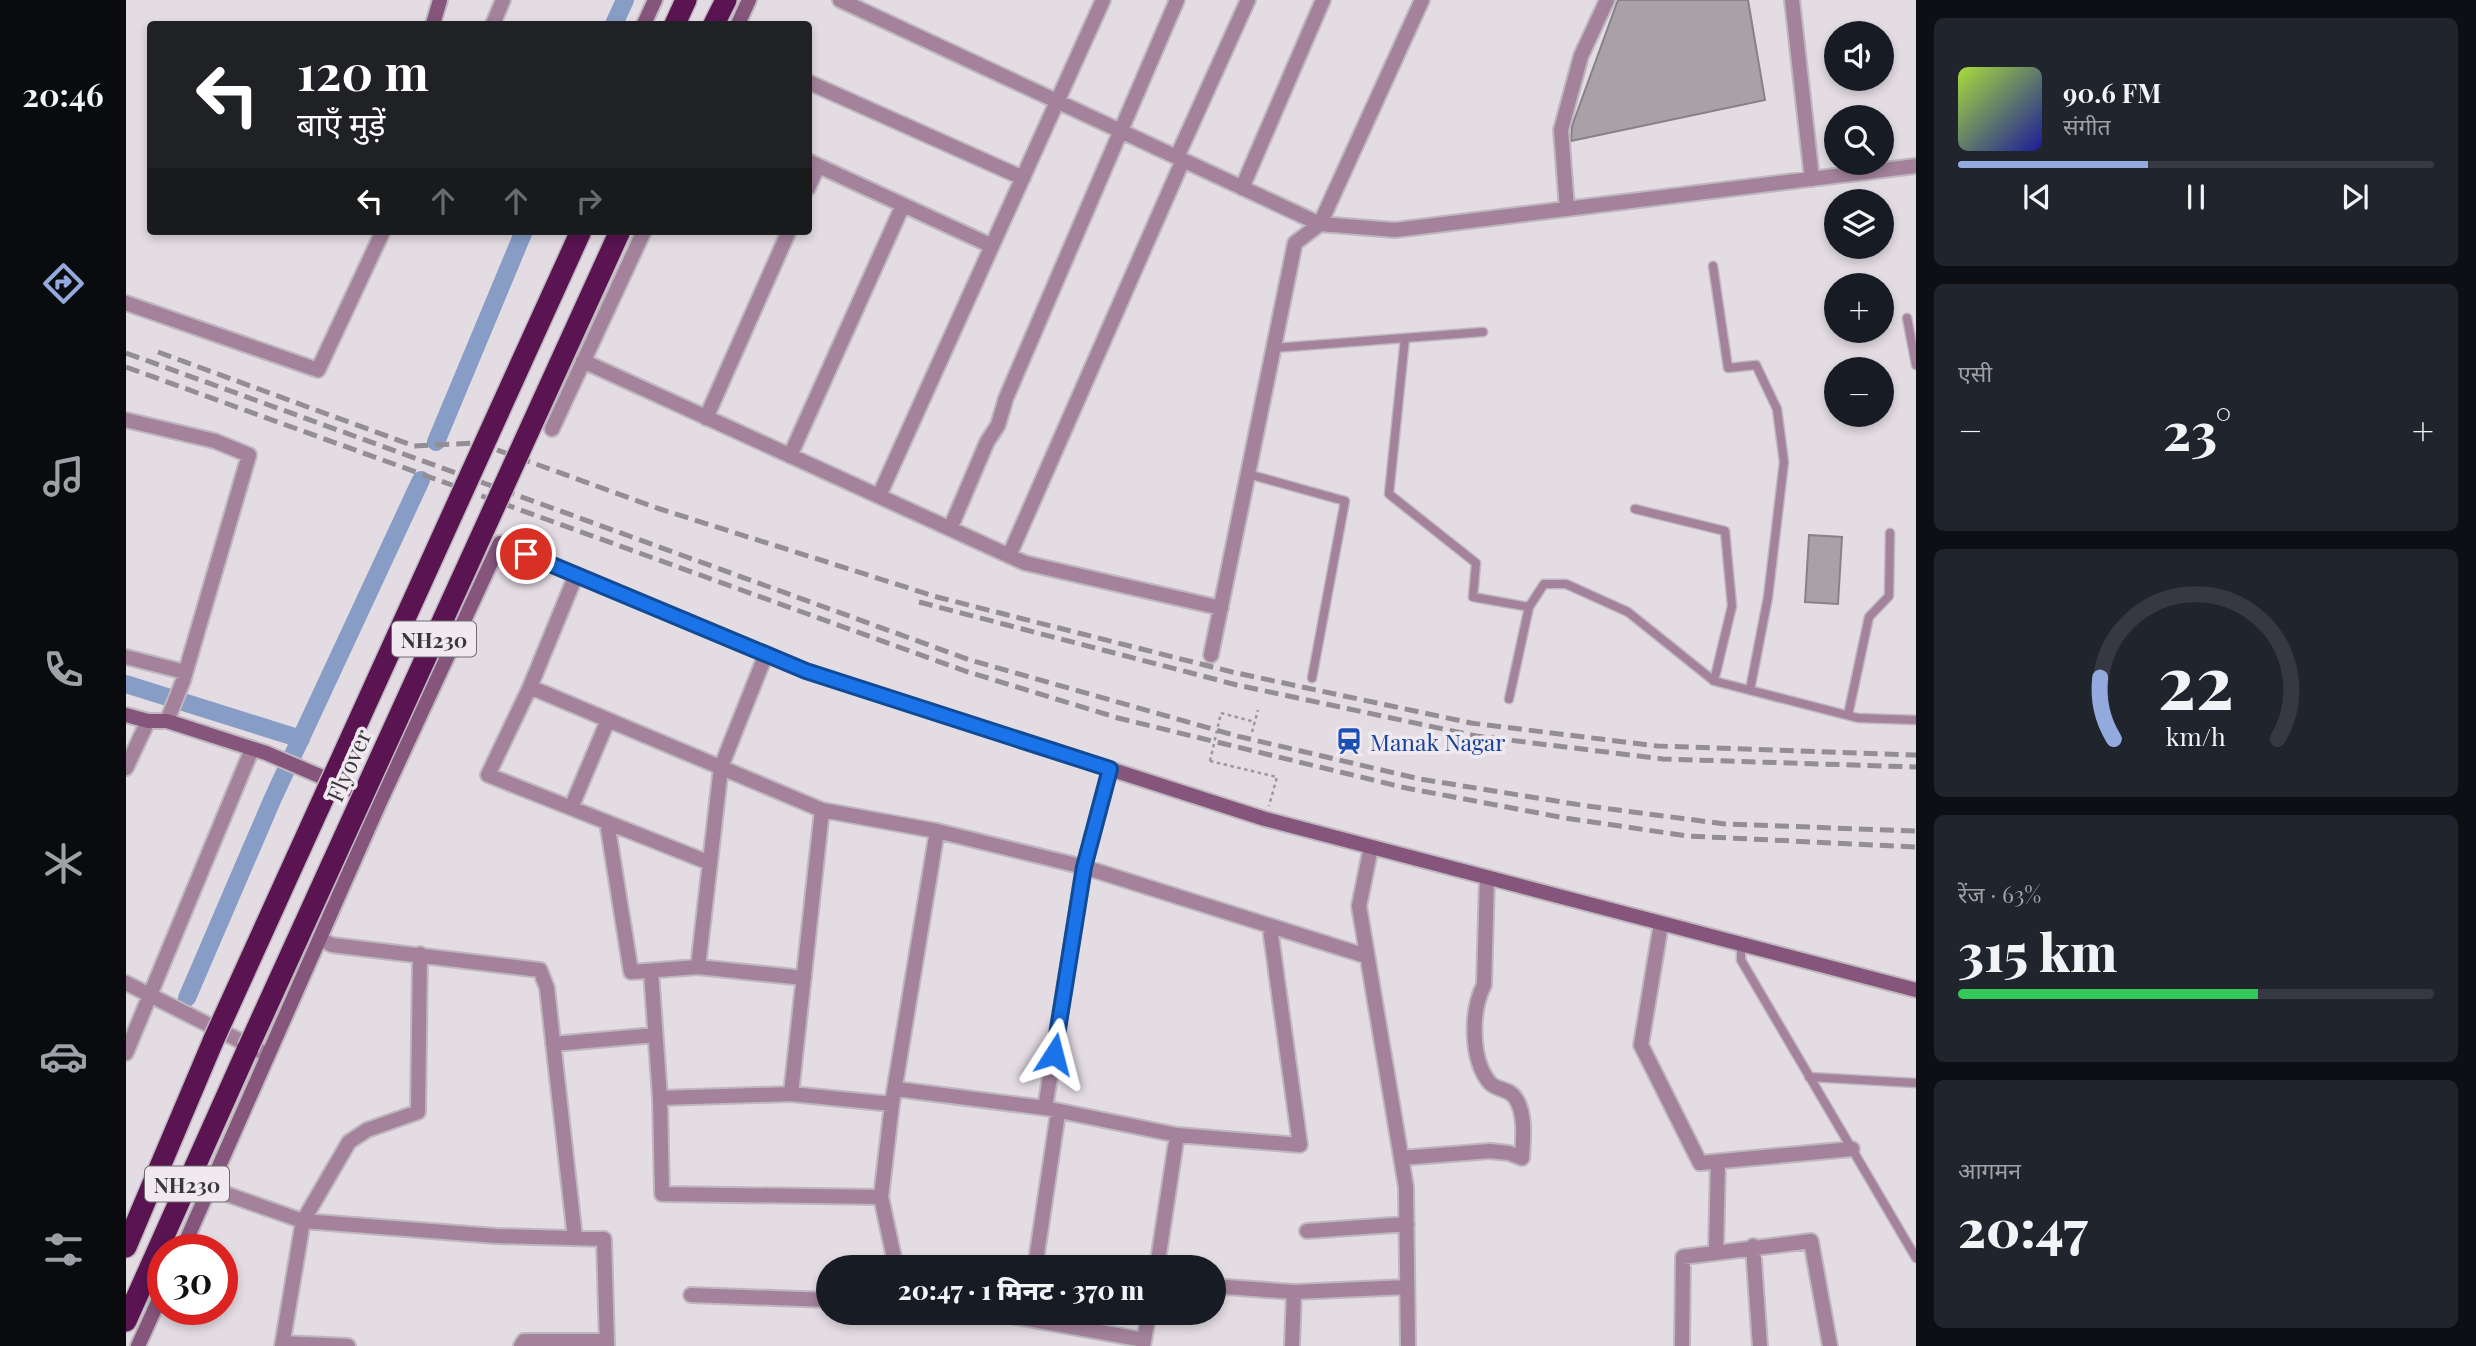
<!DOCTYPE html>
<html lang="hi">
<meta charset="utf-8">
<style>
:root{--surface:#171b24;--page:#20242c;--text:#f1f3f6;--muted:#9ea1a6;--line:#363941;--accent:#92aadd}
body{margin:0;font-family:"Playfair Display","Noto Sans Devanagari",serif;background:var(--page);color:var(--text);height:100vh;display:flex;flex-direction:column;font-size:26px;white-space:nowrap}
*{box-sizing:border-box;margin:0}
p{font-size:23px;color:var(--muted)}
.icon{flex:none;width:38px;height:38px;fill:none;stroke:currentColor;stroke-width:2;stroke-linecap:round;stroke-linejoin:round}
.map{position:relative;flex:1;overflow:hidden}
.details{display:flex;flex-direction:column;gap:18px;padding:18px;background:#0d0f14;width:560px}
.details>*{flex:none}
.top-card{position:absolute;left:21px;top:21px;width:665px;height:214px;border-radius:7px;box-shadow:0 4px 10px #0003;background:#202124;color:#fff;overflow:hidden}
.controls{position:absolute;left:1698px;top:21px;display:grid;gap:14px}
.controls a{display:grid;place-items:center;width:70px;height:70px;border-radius:50%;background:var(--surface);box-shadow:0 4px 10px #0003;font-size:35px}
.speed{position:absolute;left:21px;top:1234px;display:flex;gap:14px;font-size:35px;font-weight:700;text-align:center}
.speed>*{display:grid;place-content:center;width:91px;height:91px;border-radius:50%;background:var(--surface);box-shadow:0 4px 10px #0003;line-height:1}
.speed .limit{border:10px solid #d22;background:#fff;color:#111}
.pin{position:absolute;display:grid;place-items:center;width:60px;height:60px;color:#fff;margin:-30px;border:4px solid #fff;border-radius:50%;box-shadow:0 2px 7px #0007}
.me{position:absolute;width:77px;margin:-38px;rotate:9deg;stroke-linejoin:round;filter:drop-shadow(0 0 5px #0008)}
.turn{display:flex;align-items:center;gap:24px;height:147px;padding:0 35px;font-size:32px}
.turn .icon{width:91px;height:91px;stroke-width:2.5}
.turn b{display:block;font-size:49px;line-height:60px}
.lanes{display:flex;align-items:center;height:66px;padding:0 35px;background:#0003;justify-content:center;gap:35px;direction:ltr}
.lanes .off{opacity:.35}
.big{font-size:52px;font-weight:800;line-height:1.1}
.details .tile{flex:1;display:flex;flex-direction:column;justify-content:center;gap:10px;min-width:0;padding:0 24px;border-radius:10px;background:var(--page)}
.details .dial{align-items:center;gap:0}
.dial svg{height:182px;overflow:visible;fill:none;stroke:var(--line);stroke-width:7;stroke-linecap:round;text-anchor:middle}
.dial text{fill:var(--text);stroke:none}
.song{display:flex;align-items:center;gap:21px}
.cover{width:84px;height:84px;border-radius:10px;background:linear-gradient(135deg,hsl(80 70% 55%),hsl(240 70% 35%))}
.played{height:7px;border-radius:4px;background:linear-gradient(90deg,var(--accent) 40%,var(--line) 40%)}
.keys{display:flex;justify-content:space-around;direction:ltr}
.heat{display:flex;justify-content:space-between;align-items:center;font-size:38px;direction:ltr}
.charge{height:10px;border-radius:5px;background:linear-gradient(90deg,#34c759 63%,var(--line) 0)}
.trip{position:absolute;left:690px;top:1255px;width:410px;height:70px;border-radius:35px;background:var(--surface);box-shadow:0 4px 10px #0003;font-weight:800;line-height:70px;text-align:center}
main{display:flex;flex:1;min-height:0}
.dock{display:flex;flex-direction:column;width:126px;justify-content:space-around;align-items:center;background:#090b0e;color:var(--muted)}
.dock .icon{width:49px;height:49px}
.dock .selected{color:var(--accent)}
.dock b{font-size:32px;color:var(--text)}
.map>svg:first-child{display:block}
</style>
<main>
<nav class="dock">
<b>20:46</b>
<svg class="icon selected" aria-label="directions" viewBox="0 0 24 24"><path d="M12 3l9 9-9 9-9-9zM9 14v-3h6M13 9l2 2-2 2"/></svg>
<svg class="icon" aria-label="music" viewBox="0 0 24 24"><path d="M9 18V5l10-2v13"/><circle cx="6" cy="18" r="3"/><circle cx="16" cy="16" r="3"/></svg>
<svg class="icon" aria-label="phone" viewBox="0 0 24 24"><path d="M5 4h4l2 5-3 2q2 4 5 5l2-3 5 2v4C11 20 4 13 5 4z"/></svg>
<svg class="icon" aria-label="climate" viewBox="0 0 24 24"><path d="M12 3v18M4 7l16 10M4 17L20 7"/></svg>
<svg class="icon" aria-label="car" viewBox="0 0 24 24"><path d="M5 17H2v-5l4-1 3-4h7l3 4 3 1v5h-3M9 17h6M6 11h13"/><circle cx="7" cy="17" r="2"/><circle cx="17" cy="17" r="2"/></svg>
<svg class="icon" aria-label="filters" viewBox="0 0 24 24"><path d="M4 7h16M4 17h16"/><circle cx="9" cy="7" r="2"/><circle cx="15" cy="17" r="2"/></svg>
</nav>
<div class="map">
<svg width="1790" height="1346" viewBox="0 0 1790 1346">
<rect width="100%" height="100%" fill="#e3dce3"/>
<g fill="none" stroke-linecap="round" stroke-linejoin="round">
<path stroke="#889dc5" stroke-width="18" d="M488,24L499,0
M310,442L398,231
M0,684L175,739
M61,998L147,798L295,480"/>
</g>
<path fill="#a8a1a8" stroke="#888187" stroke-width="2" d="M1492,0H1622L1639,100L1445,141L1446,126Z
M1683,535L1716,537L1712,604L1679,602Z"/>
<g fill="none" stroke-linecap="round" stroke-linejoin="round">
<defs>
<path id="lane" d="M1587,266L1602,368L1630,365L1651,409L1658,462L1642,597L1624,690
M1781,318L1790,365
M1279,338L1263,494L1350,563L1347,597L1403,607
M1148,348L1357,332
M1122,474L1219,501L1186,678
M1509,509L1599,531L1606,606L1588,681
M1383,699L1403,607L1418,584H1440L1502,612L1588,681L1732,718L1790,720
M1722,715L1743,617L1763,596L1764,533
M1615,945V960L1790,1258
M1683,1077L1790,1083"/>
<path id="street" d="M714,0L1194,224L1269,230L1790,166
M1666,0L1686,179
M367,24L377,0
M682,82L897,178
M1051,157L1122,0
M682,161L866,246
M682,188L692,166
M1116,188L1197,0
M1441,209L1435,130L1455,56L1481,0
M0,303L192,370L257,231
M457,361L899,563L1095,608
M580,418L663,231
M0,420L89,441L123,455L57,681L41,721
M426,429L518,231
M664,456L777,205
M753,496L977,0
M824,529L861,442L872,425L880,398L1051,0
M883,556L1057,160
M450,575L404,687L362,775L584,863
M640,654L595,767L572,967L678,978
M1085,655L1169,243L1194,224L1296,0
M0,657L59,672
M404,687L696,810
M0,768L22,721
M984,769L958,867L919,1108L1051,1135L1174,1145L1144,928
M445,808L482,720
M481,822L505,972L572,967
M1245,847L1233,906L1280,1187L1282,1346
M1535,924L1515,1045L1574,1163L1726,1149
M194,939L206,945L414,970L421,988L449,1238
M525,971L534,1098L665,1094
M0,983L142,1055
M427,1044L529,1035
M0,1053L126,749
M770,1089L919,1108
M534,1098L536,1194L755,1197
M766,1104L665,1094L696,810L811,831
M1275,1158L1364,1151L1383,1153L1396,1158C1397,1140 1400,1115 1390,1099C1384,1088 1372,1091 1364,1083C1344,1060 1345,1010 1358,985L1361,878
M83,1188L177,1221L370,1236L478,1239L481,1346
M1181,1231L1281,1224
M1627,1246L1634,1346
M1590,1251L1592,1162
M770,1267L755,1197L766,1104L811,831L958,867L1240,956
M909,1267L932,1113
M1031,1267L1051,1135
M1087,1286L1168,1292
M565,1295L702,1300
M863,1312L1018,1340
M157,1343L222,1346
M156,1346L177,1221L223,1142L241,1130L292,1112L294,954
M395,1346L398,1341H481
M1017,1346L1023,1312
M1166,1346L1168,1292L1281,1287
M1556,1346L1557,1257L1685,1241L1704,1346"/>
<path id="secondary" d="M307,24L314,0
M518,24L529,0
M612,24L623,0
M0,715L22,721H41L140,753L243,797
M56,1250L254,802L374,543L680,671L1139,819L1790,990
M12,1346L37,1291"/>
<path id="highway" d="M549,24L560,0
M588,24L600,0
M0,1247L88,1039
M0,1321L122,1048"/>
</defs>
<use href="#lane" stroke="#beb8be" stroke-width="11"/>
<use href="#street" stroke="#beb8be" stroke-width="18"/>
<use href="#secondary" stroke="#beb8be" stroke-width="18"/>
<use href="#highway" stroke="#beb8be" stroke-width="24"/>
<path stroke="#9d979d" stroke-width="2.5" stroke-dasharray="3.5 3.5" stroke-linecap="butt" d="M1095,713L1129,722
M1126,732L1132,710
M1084,761L1151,777L1143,806"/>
<use href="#lane" stroke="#a4829c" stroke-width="8"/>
<use href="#street" stroke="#a4829c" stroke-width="14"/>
<use href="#secondary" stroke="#85557c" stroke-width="14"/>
<use href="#highway" stroke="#591451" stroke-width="21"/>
<path stroke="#938e93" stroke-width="5" stroke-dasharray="14 7" stroke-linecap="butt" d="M32,352L288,446L352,443L531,508L811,597L1106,672L1345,723L1531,746L1790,755
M0,353L844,660L1111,736L1294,779L1461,806L1599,824L1790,831
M0,367L839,671L992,718L1280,788L1439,818L1562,836L1790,847
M793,602L1111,685L1350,736L1537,759L1790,767"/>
<defs>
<path id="highway-bridge" d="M88,1039L455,231
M122,1048L494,231"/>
</defs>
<use href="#highway-bridge" stroke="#beb8be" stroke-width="24" stroke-linecap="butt"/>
<path stroke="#9d979d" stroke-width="2.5" stroke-dasharray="3.5 3.5" stroke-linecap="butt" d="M1084,761L1095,713"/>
<use href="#highway-bridge" stroke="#591451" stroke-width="21"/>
</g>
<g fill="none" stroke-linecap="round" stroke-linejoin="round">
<defs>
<path id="route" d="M400,554L680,671L984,769L958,867L928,1054"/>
</defs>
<use href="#route" stroke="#114b97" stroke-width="18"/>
<use href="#route" stroke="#1a73e8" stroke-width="12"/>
</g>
<defs>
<symbol id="station-bare" viewBox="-9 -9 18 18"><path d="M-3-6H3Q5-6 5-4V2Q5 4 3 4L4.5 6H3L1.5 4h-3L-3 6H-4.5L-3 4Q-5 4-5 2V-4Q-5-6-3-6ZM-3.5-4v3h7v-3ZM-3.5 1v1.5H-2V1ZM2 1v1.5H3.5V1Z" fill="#1a4fb4" stroke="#f0e9f0" stroke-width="2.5" paint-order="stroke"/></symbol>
</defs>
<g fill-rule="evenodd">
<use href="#station-bare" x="1204" y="722" width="38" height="38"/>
</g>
<g text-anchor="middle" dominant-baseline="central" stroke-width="7" stroke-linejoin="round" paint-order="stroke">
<g fill="#f0e9f0" stroke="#716c71" stroke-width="2">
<rect x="266" y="621.5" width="84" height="35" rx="5"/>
<rect x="19" y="1166.5" width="84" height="35" rx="5"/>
</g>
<g font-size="21" font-weight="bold" fill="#3a373a">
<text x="308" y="639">NH230</text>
<text x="61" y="1184">NH230</text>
</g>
<g font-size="23" fill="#164399" stroke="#f0e9f0" text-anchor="start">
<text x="1244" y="741">Manak Nagar</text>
</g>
<g font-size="23" fill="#3a373a" stroke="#f0e9f0">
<text transform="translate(222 765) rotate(-66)">Flyover</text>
</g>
</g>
</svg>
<div class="controls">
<a><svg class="icon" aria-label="sound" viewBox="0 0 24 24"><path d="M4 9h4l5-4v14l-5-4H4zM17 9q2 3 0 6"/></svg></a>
<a><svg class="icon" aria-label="search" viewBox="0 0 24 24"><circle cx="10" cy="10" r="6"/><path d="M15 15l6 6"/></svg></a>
<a><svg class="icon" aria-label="layers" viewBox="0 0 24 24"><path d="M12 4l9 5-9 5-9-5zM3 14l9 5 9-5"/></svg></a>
<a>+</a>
<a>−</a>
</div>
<div class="speed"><div class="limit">30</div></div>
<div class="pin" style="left:400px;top:554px;background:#d93025"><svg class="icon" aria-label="arrive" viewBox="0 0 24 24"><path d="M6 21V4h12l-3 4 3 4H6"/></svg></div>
<svg class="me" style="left:928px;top:1054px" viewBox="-20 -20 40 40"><path d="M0-17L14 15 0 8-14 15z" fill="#1a73e8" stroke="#fff" stroke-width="4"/></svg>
<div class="trip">20:47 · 1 मिनट · 370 m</div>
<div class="top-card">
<div class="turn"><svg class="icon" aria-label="left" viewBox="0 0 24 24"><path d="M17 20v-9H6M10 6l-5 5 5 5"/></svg><div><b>120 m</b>बाएँ मुड़ें</div></div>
<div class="lanes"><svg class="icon" aria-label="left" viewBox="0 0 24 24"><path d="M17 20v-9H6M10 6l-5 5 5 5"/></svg><svg class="icon off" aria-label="ahead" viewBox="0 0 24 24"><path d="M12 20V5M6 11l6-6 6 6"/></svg><svg class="icon off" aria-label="ahead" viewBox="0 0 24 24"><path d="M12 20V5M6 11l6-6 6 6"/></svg><svg class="icon off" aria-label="right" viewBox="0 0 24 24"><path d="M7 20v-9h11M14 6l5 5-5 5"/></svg></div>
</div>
</div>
<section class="details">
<div class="tile">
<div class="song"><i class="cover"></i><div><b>90.6 FM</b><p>संगीत</p></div></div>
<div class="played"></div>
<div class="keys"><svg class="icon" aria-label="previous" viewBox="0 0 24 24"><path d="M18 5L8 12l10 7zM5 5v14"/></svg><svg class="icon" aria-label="pause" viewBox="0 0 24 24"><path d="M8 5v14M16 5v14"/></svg><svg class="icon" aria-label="next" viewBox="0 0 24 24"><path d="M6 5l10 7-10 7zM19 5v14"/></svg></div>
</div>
<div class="tile"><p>एसी</p>
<div class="heat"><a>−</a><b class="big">23°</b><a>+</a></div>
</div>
<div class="tile dial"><svg viewBox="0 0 100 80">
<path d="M14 69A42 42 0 1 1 86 69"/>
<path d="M14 69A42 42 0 0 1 8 42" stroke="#92aadd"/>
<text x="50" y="56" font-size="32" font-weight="700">22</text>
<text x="50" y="72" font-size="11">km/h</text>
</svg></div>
<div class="tile"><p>रेंज · 63%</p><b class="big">315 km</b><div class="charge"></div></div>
<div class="tile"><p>आगमन</p><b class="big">20:47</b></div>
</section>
</main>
